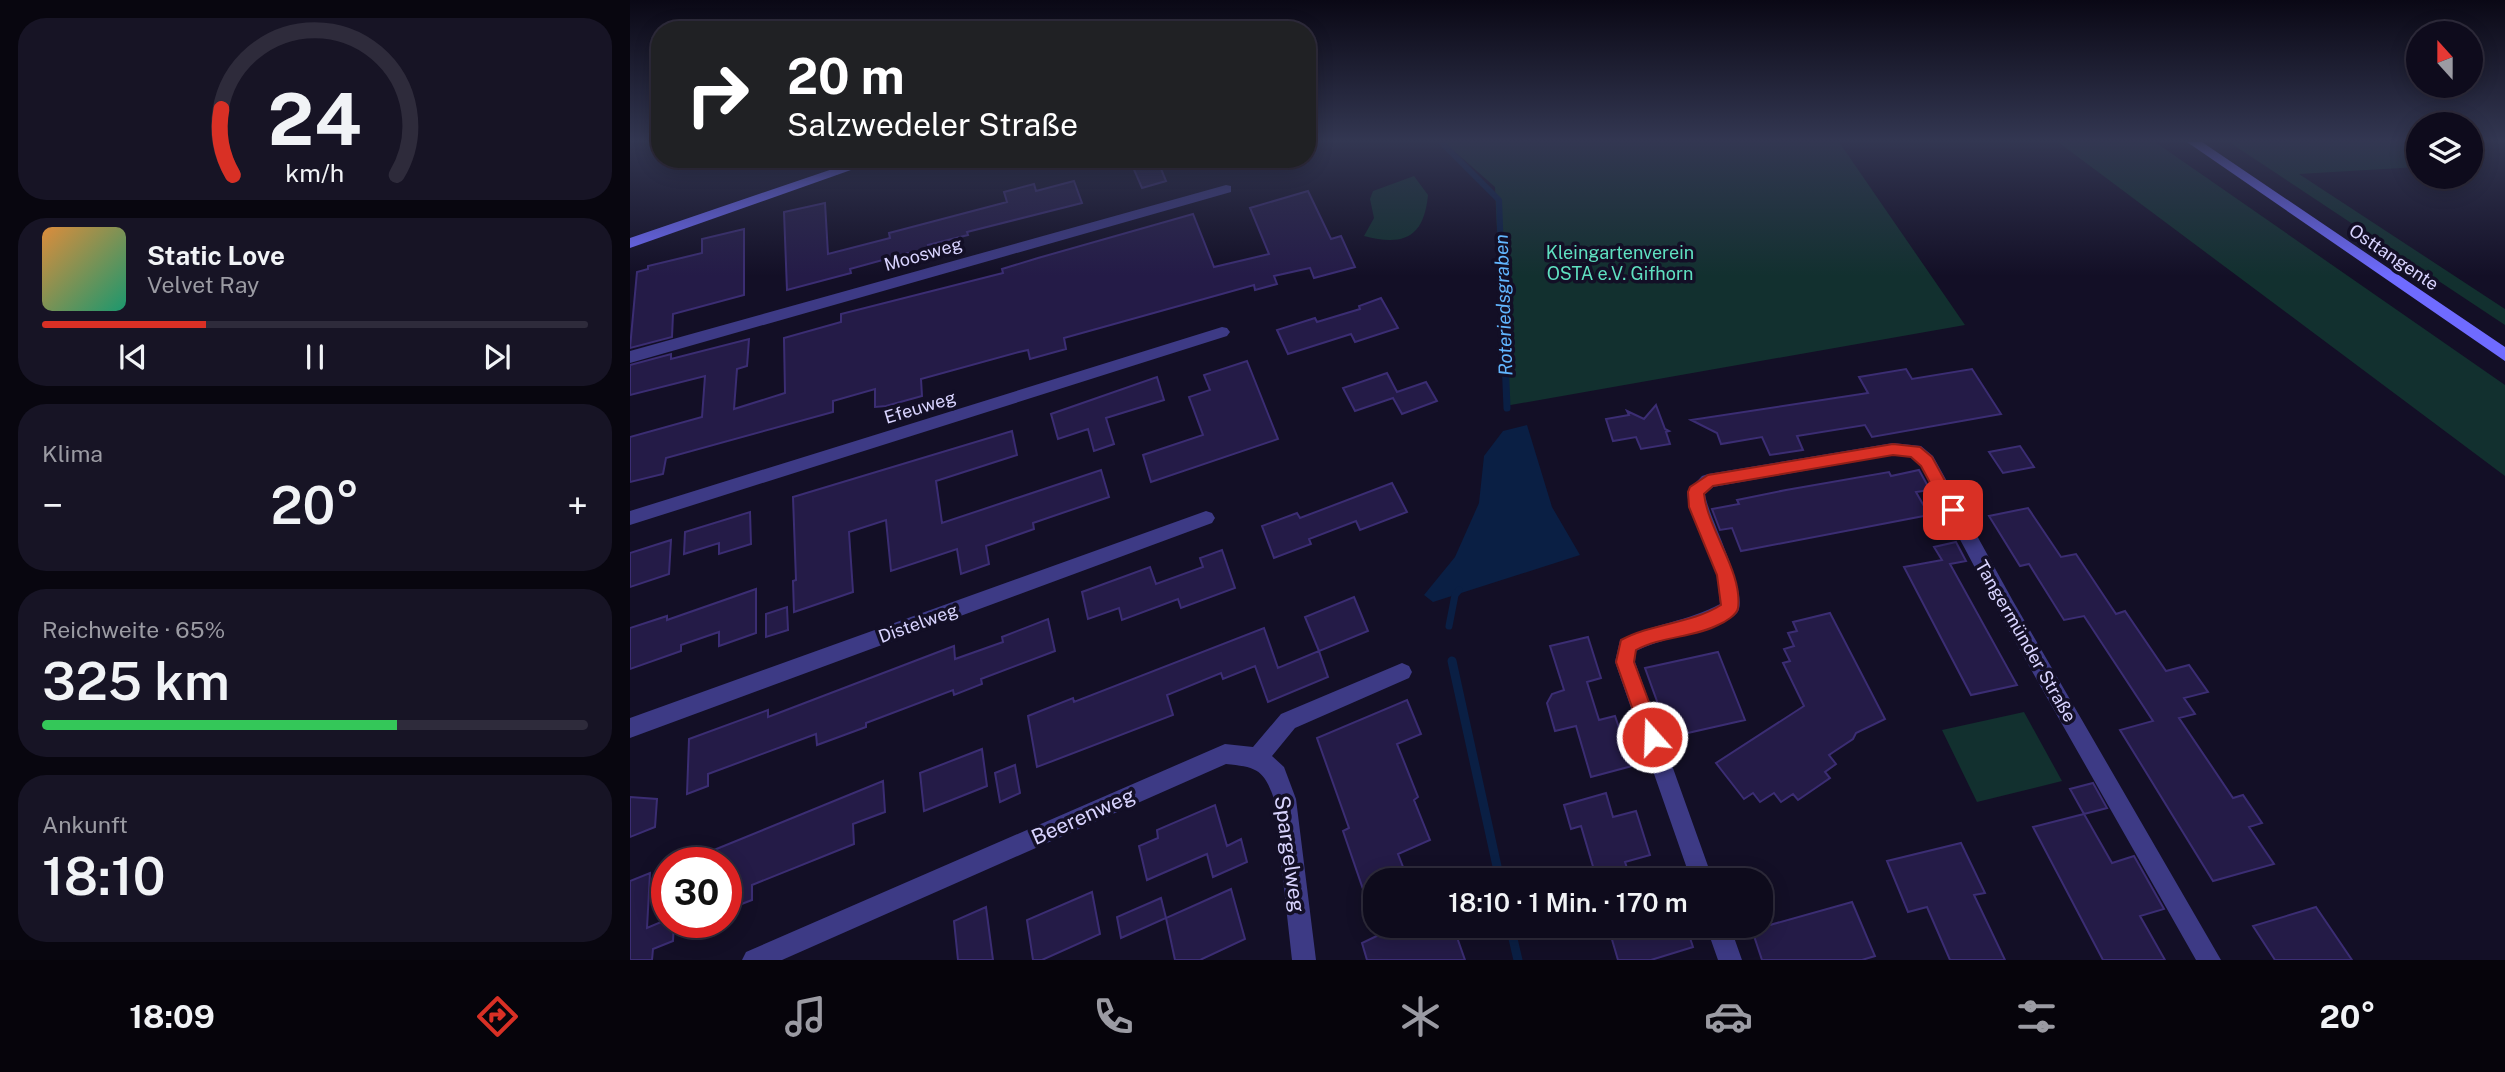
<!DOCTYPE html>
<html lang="de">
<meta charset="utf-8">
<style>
:root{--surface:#0e0b1c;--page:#171425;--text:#f1f3f6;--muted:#9b9ba3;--line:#2e2b3b;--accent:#d93025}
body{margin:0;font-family:"Public Sans",sans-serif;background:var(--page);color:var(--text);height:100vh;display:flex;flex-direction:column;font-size:26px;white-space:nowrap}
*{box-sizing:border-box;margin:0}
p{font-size:23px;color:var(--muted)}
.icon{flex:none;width:38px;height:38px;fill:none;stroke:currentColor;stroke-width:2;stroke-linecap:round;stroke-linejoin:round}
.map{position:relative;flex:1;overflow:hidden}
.details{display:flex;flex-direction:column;gap:18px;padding:18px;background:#08060f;width:630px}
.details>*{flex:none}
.top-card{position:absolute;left:21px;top:21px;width:665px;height:147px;border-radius:28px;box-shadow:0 4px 18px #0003,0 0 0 2px var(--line);background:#202124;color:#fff;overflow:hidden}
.needle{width:46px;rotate:339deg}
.buttons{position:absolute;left:1776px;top:21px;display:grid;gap:14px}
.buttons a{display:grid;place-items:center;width:77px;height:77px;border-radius:50%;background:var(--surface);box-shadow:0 4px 18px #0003,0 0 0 2px var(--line);font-size:35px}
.speed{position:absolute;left:21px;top:847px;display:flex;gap:14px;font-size:35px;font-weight:700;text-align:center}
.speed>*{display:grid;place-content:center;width:91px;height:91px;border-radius:50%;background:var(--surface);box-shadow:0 4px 18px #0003,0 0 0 2px var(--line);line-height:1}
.speed .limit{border:10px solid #d22;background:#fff;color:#111}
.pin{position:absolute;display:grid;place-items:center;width:60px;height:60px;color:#fff;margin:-30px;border-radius:14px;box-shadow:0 4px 10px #0006}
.me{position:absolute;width:77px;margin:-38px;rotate:340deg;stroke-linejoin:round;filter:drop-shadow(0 0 5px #0008)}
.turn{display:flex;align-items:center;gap:24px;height:147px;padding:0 21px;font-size:32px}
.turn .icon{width:91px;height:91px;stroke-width:2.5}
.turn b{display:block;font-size:49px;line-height:60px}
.big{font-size:52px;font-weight:600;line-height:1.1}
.details .card{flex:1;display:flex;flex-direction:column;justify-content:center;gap:10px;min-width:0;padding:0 24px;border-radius:28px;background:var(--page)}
.details .dial{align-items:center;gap:0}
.dial svg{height:182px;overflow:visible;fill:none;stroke:var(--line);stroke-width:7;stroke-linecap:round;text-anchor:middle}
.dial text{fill:var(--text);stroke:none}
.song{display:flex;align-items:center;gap:21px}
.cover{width:84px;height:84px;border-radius:10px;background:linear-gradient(135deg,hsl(30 70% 55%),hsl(160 70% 35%))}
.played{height:7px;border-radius:4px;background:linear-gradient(90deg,var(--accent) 30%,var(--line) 30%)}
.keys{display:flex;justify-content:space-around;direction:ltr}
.heat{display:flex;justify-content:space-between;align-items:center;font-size:38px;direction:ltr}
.charge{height:10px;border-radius:5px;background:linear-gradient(90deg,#34c759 65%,var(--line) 0)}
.trip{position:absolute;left:733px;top:868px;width:410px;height:70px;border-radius:28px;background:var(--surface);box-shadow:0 4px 18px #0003,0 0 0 2px var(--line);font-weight:600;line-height:70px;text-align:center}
.menu{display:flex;height:112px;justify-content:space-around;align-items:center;background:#06040b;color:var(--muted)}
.menu .icon{width:49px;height:49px}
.menu .selected{color:var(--accent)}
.menu b{font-size:32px;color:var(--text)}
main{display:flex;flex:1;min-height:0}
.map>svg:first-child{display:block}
</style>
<main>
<section class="details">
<div class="card dial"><svg viewBox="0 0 100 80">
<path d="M14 69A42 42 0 1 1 86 69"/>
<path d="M14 69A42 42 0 0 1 9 40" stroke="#d93025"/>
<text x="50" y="56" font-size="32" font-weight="700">24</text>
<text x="50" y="72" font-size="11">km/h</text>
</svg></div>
<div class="card">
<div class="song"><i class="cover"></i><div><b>Static Love</b><p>Velvet Ray</p></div></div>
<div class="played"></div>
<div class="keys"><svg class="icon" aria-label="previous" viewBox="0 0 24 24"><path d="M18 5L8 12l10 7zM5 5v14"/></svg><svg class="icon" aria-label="pause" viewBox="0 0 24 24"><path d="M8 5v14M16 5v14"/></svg><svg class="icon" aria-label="next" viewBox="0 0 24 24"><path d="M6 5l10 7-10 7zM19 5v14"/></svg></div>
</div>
<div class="card"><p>Klima</p>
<div class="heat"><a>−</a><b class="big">20°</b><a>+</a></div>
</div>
<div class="card"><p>Reichweite · 65%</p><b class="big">325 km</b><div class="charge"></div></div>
<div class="card"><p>Ankunft</p><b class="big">18:10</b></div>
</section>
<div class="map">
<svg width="1875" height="960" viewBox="0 0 1875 960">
<rect width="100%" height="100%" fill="#130f26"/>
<path fill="#12302f" d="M814,142H1209L1335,325L875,406L865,187Z
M1428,142H1525L1875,385V476Z
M1599,142H1788V167L1669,174L1875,309V325Z
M784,176L798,195C794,239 772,246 734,236L744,218L740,199L743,191Z
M1394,712L1432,781L1347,802L1312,730Z"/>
<path fill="#0a1f44" d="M897,425L922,507L950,555L803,602L794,595L825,557L849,503L854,456L873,431Z"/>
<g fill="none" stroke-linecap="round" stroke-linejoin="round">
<path stroke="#0a1f44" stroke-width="6" d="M811,142L869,200L875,362"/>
<path stroke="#0a1f44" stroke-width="7" d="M875,360L877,408
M819,626L825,595L829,590"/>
<path stroke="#0a1f44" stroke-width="9" d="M822,661L870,880
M880,926L888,960"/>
</g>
<path fill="#241b47" stroke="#3b2d73" stroke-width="2" d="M527,159L536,181L512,188L502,165Z
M444,181L452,203L337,232L338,235L298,245L300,251L279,257L278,253L220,269L221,273L157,290L154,212L195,203L198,254L260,238L259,233L377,202L374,192L404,184L406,191Z
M678,191L701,239L711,236L725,267L684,278L680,268L644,276L647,284L625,290L624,285L434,338L436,349L400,359L398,350L389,352L291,379L292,396L256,406L245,407V389L203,401V412L36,458L33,474L0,482V437L72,417L75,376L0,395V365L41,354V359L119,339L117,366L107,369L104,409L155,393L154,338L211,322V314L373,273L372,269L408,258L563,214L584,267L639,254L620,208Z
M114,229V295L43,314L42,337L0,348L7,272L18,269V266L72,253V239Z
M751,298L768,328L725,342L721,334L658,354L647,330L685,318L687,322L730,309L729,306Z
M617,361L648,439L521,482L513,455L573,435L559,397L580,390L574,375Z
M1276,369L1282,379L1342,369L1371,414L1242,437L1235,425L1167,436L1173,450L1140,455L1132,437L1091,444L1087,433L1061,420L1238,393L1229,377Z
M757,373L767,392L796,382L807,401L772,414L763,398L725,411L713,388Z
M527,377L534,400L476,418L484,444L464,451L458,429L428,439L421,414Z
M1026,405L1035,429L1039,431L1036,432L1040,444L1011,449L1006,437L983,441L976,419L999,415L997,411L1014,419Z
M382,431L387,455L306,481L312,523L471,470L479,497L403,523L404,529L356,546L359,564L331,574L327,549L261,571L256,520L219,532L223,592L164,612L163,581L166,580L163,497Z
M1390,446L1404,467L1373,473L1359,452Z
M1289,470L1300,490L1286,492L1299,515L1111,551L1102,528L1090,530L1082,509L1109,504L1107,500L1156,490L1259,472L1261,476Z
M762,483L777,512L730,530L726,521L679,539L681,544L644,558L632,526L667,513L670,518Z
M1398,508L1431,557L1446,554L1486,614L1495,611L1536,671L1559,665L1578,692L1554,698L1565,714L1549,718L1603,798L1613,795L1632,823L1619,827L1644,864L1583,881L1490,730L1523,721L1454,616L1434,620L1399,564L1390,566L1359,516Z
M120,512L121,544L89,554V543L54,554L55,532Z
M41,540L39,574L0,587V553Z
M1326,542L1336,561L1320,564L1387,685L1341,695L1274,567L1312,560L1304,547Z
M592,550L605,588L551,608L548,599L492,620L489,608L458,619L452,592L520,567L526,584L573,567L570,558Z
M126,589V633L89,646V632L51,645V651L0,669V628L37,616V620Z
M724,597L738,631L689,651L698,677L638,702L625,666L593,679L591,673L537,695L543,715L407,767L398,716L443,698L444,702L634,628L648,668L689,651L675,617Z
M157,607L158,630L136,637V614Z
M1200,613L1255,719L1226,733L1223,739L1199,755L1206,764L1195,772L1200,778L1168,800L1163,794L1151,802L1144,793L1130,802L1123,793L1114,799L1086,763L1174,706L1153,663L1160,661L1154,649L1164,646L1158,633L1167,631L1163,622Z
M418,619L425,651L351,679L352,684L324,695L323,690L236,723V727L187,745L186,734L78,774V786L57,794L59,739L138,710V717L324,646L325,659L373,642L372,637Z
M958,637L971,678L957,682L969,720L985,716L1002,766L961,777L946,726L925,731L917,703L922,694L934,690L920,646Z
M1088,652L1115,720L1040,737L1015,668Z
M777,700L791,734L767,744L788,797L784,800L800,840L768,854L775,872L758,880H746V886L734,892L713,831L719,828L687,738Z
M352,749L357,786L294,811L290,773Z
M385,765L390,793L370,802L365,773Z
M253,781L255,812L223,824L224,844L122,885V900L96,910V863H52Z
M1463,783L1477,808L1454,814L1440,789Z
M976,793L983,817L1006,811L1020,855L995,862L1001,880H967L951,826L941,829L934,805Z
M0,797L27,799L25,827L0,837Z
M585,805L597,846L611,839L617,862L583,877L577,854L517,880L509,846L528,838L527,830Z
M1454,814L1482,863L1504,856L1534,909L1510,916L1535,960H1473L1403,827Z
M1331,843L1355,893L1344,895L1375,960H1320L1297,907L1278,912L1257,861Z
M20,873L17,928L31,922H44L43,941L23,949L22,960H0V881Z
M601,889L615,939L570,960H545L536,918Z
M462,892L470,934L412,960H403L397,920Z
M531,898L536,918L491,938L487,917Z
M1222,902L1245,956L1232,960H1132L1122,930Z
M356,907L363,960H328L324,921Z
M1686,907L1722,960H1645L1623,926Z
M755,926H823L835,960H737L732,943L755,932Z
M978,926H1056L1063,947L1021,960H988Z"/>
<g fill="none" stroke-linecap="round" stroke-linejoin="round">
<path fill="#3d3a85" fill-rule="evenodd" d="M596,185L601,186V192L0,363V351Z
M592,327L597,328L600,332L597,336L0,525V511Z
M1263,443L1291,446L1303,456L1383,601L1591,960H1566L1369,613L1291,466L1281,457L1263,455L1083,487L1075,494C1078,517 1121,596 1107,613C1102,619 1091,622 1084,625C1058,635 1031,639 1006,651L1005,662L1083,880H1061L985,662L990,640C1022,624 1059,621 1090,604L1087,575L1059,507L1057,492L1072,476L1078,474Z
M576,511L582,513L585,518L582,523L0,738V718Z
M772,663L779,666L782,672L779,678L665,728L642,756L654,767L666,799L686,960H662L644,799C634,769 626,767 596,764L152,960H112L116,952L588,747L595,744L623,747L651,714Z
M1076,926H1100L1112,960H1088Z"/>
<path fill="#6f6bff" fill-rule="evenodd" d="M1557,142H1572L1875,347V361Z
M232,159H252L0,248V238Z"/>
</g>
<linearGradient id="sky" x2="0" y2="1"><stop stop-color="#0a0815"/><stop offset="0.51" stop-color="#333752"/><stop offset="1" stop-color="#333752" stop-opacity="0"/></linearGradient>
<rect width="1875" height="276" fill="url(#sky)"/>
<path fill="#d93025" stroke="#8d1f18" stroke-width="2" d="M1263,444L1290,447L1302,457L1331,510L1329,514H1317L1291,466L1281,457L1263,455L1083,486L1074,494C1078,530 1113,572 1108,608C1107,615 1095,622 1088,625C1063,638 1031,636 1006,650L1004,662L1032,737L1029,744L1022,746L1015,744L986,662L991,640C1022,623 1061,624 1091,605L1087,575L1059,507L1058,492L1060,487L1078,475Z"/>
<g text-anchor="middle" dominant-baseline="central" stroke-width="7" stroke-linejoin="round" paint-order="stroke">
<g font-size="18" fill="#5fe0c0" stroke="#130f26">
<text x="990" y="252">Kleingartenverein<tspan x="990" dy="21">OSTA e.V. Gifhorn</tspan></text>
</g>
<g font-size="18" fill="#d9d4ff" stroke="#130f26">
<text transform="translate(293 254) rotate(-16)">Moosweg</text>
<text transform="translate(1764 257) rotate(34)">Osttangente</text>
<text transform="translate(290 407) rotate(-17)">Efeuweg</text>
<text transform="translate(288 623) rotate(-20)">Distelweg</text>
<text transform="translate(1396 641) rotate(60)">Tangermünder Straße</text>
</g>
<g font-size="19" font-style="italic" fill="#62b6ff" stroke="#130f26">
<text transform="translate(873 305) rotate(-92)">Roteriedsgraben</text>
</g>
<g font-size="21" fill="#d9d4ff" stroke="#130f26">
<text transform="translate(453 816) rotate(-24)">Beerenweg</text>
<text transform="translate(660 854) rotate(82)">Spargelweg</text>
</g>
</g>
</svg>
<div class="buttons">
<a><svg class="needle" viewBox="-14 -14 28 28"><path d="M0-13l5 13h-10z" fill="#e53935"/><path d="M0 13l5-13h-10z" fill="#9b9ba3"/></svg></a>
<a><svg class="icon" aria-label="layers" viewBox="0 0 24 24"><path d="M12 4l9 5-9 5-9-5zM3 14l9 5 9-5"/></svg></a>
</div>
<div class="speed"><div class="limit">30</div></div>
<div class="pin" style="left:1323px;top:510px;background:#d93025"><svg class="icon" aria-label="arrive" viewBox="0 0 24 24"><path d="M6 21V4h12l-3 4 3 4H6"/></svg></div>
<svg class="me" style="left:1022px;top:737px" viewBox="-20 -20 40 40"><circle r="17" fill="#d93025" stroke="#fff" stroke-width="3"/><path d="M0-11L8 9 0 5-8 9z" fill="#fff"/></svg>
<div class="trip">18:10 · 1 Min. · 170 m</div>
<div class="top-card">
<div class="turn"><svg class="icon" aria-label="right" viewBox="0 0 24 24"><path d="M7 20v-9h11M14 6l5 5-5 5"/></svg><div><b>20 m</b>Salzwedeler Straße</div></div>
</div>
</div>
</main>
<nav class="menu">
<b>18:09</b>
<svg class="icon selected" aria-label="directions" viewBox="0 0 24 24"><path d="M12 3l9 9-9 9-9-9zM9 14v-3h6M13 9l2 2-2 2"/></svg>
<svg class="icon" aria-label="music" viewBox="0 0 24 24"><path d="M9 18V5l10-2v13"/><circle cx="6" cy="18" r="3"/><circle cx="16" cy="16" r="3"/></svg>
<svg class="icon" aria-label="phone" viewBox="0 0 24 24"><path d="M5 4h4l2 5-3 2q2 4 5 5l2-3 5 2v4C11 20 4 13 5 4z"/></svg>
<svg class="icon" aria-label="climate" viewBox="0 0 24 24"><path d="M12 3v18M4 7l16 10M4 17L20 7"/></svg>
<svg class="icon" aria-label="car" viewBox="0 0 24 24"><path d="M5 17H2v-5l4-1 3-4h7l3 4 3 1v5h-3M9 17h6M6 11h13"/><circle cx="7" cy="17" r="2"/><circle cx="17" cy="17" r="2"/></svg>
<svg class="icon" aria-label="filters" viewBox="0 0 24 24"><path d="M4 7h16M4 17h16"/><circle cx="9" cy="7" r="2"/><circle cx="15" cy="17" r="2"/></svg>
<b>20°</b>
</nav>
